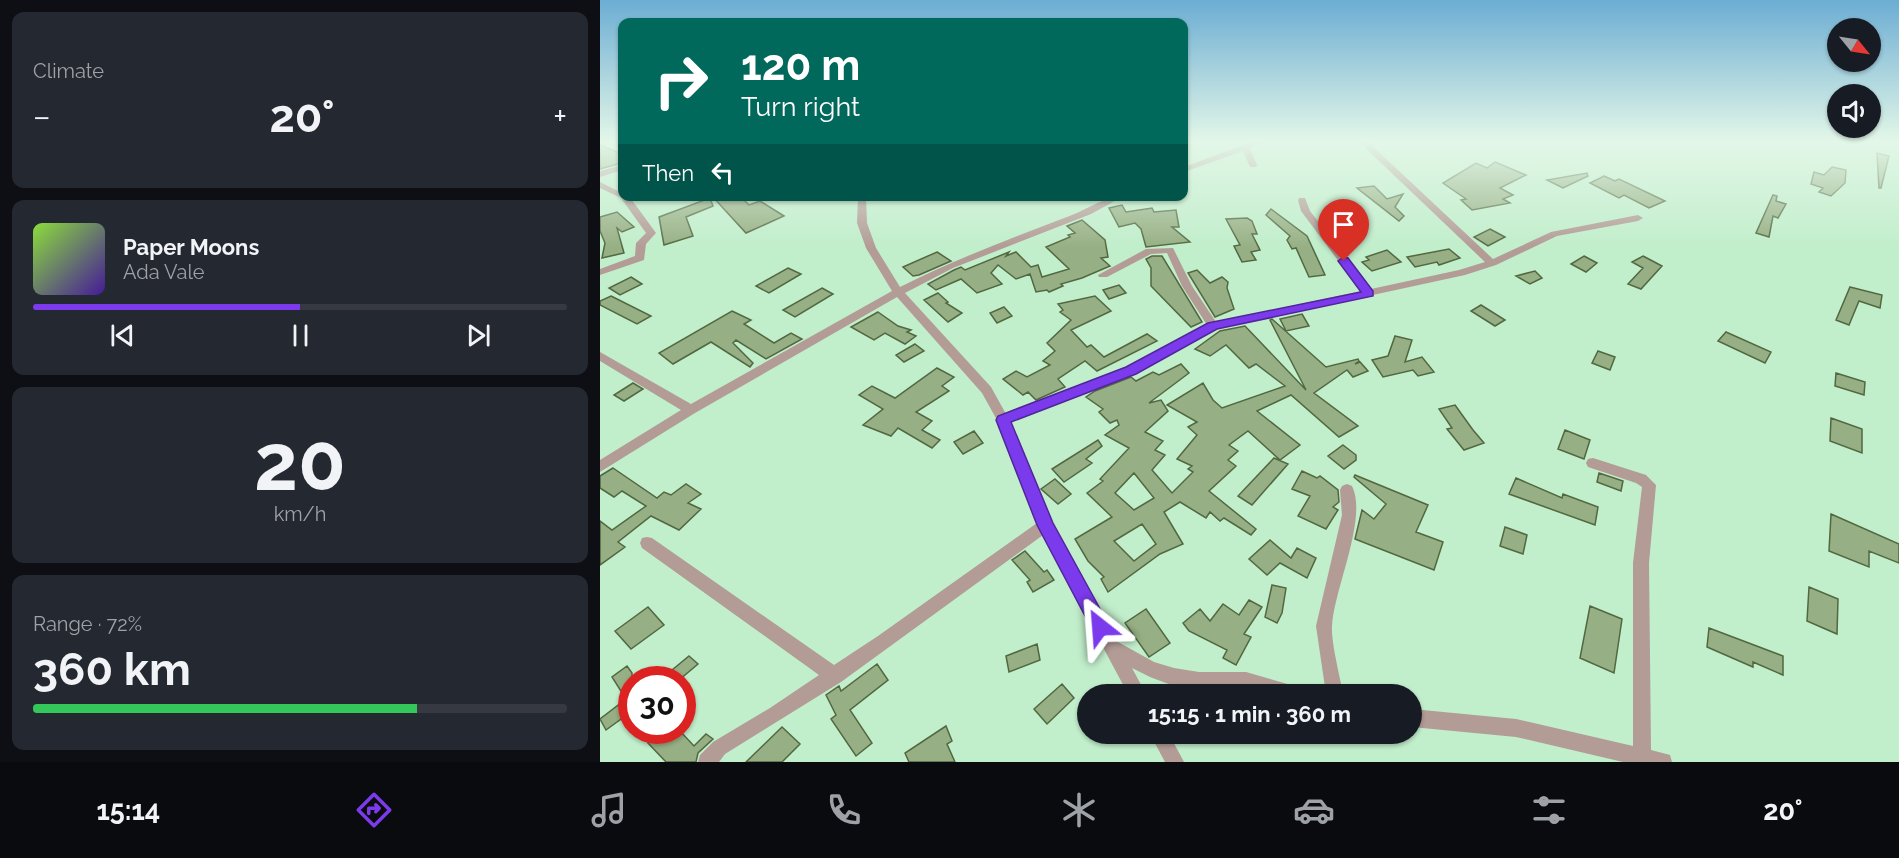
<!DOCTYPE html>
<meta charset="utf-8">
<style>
:root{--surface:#171b24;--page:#242831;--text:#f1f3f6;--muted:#9ea1a6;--line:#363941;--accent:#7c3aed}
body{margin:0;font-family:Raleway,sans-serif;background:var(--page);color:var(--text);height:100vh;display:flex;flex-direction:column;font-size:22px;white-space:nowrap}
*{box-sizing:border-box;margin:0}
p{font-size:20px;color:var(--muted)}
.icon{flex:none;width:33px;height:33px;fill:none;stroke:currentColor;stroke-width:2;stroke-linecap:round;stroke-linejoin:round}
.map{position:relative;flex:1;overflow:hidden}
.details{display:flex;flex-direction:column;gap:12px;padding:12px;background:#0d0f14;width:600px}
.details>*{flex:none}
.banner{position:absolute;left:18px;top:18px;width:570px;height:183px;border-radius:12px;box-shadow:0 2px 4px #0004;background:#00695c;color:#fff;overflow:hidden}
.needle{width:39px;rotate:120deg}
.buttons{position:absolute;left:1227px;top:18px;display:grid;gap:12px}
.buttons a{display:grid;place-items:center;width:54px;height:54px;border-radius:50%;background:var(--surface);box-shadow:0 2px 4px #0004;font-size:30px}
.speed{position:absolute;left:18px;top:666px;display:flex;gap:12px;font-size:30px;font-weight:700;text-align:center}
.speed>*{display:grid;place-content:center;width:78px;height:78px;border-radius:50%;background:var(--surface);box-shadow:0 2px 4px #0004;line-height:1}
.speed .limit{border:9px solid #d22;background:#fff;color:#111}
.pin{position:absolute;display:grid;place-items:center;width:51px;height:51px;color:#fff;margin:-62px -26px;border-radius:50% 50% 50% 0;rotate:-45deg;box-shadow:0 0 6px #0007}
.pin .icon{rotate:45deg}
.me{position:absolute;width:66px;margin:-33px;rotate:332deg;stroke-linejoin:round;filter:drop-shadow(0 0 4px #0008)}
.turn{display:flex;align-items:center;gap:21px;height:126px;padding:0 24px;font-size:27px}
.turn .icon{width:78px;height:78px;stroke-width:2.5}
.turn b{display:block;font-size:42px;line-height:51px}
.then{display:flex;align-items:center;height:57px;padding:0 24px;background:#0003;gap:12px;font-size:22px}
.big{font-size:45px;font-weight:700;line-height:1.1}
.details .card{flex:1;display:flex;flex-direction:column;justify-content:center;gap:9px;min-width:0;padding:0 21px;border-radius:12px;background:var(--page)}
.details .dial{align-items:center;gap:0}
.dial b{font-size:78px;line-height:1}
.song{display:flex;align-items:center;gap:18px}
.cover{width:72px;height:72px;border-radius:9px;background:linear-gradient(135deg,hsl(90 70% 55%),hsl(260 70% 35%))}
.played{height:6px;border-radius:3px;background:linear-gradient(90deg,var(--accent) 50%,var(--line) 50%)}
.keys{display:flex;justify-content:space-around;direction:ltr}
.heat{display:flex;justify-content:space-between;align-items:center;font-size:33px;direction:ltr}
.charge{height:9px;border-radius:4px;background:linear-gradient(90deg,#34c759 72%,var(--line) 0)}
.trip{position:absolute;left:477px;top:684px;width:345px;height:60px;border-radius:30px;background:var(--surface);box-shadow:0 2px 4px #0004;font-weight:700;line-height:60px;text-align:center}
.menu{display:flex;height:96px;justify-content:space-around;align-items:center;background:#090b0e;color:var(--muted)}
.menu .icon{width:42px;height:42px}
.menu .active{color:var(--accent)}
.menu b{font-size:27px;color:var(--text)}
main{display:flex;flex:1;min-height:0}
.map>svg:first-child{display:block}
</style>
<main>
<section class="details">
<div class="card"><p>Climate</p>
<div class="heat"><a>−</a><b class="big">20°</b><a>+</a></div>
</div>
<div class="card">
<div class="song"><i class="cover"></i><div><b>Paper Moons</b><p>Ada Vale</p></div></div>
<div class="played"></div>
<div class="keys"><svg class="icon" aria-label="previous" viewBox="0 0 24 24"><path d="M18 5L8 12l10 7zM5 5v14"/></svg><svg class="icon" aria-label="pause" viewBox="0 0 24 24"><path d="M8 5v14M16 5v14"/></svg><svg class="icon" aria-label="next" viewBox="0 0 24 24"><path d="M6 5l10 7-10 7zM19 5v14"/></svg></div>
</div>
<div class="card dial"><b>20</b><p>km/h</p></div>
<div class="card"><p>Range · 72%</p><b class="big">360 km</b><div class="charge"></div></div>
</section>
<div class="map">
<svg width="1299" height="762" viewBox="0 0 1299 762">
<rect width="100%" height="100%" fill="#c1eecb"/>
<path fill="#97af84" stroke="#526840" stroke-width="1.5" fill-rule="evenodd" d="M0,145L22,154V163L0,169Z
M1277,153L1289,156L1281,188H1279Z
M895,162L926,175L900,188L913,195L903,199L910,203L872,210L861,200L866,199L843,183L876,163L887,168Z
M1232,167L1246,170L1245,183L1231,196L1219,192L1223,188L1211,184L1214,172L1224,175Z
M987,173L988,176L963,188L947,180Z
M1004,176L1015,181L1019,179L1065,201L1049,208L1024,195L1019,198L990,183Z
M774,186L787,199L803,194L795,207L804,216L799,221L757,188Z
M1173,195L1177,196L1176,201L1186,204L1178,218L1173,216L1169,237L1156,233Z
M112,196H140L149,205L160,201L184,216L146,233Z
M110,198L113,206L86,217L93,236L64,245L59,217Z
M522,205L526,212L552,208L554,212L576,210L579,227H572L590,242L546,247L541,229L535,223L519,227L509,208Z
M671,209L707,236L725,275L709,277L696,248L692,249L687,240L690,236L666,215Z
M17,212L34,227L22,232L17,228L24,253L2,258L5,243L0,231V217Z
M647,218L652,221L657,234H652L660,250L651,252L656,260L642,262L634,246L640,245L626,219Z
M482,220L505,240L508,257L501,258L510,266L482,278L461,284L463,286L449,292L447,290L436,292L430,274L416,279L398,265L391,273L402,284L377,293L361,279L336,290L328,284L354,270L361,267L365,270L409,252L406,256L416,252L431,267L438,265L442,277L469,269L446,247L470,237L468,235L475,233L467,226Z
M890,229L905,237L888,246L874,237Z
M849,249L860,258L839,265L837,262L815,267L807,257Z
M787,250L801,262L772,271L762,262L769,260L766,257Z
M337,252L351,261L319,275L313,276L303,267Z
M552,256H562L602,322L591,327L551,286V268L546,259Z
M984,256L997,263L986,272L971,264Z
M1043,256L1062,266L1041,289L1028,284L1043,268L1032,262Z
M188,268L201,274L169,293L156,286Z
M597,270L610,283L622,277L628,282L627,288L634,309L615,317L588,273Z
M935,271L942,278L930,284L916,276Z
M31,277L42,284L20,295L9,288Z
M519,285L526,293L509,299L503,290Z
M1250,287L1282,295L1280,308L1259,301L1249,325L1236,320Z
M222,288L233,294L195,317L183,310Z
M338,293L348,302L346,303L362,313L348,322L324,300Z
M11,296L51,316L37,324L0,305V301Z
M495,296L511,311L471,330L487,347L491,345L504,357L547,334L557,341L497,371L485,361L458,379L465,387L436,400L428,392L423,395L403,379L416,371L427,377L450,365L443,361L455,351L447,343L471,320L460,312L463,310L458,304Z
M881,305L905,320L895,326L871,311Z
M404,307L412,316L397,323L390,313Z
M132,311L151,320L144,324L174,343L191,333L202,339L166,359L136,340L133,343L153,363L150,367L111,342L73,364L59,353Z
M278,312L298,326L311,330L307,332L316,336L305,344L285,333L274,340L251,327Z
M702,314L709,326L686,331L680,319Z
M672,319L726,367L758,359L759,361L755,364L760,362L768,371L753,377L747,370L714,393L758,426L739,437L691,395L657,411L700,445L680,460L648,431L629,445L638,451L628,460L636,466L609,491L656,529L651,535L624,518L620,521L610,512L606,518L580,502L564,512L583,544L560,554L508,592L501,579L504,577L488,561L475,539L512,517L487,493L503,481L500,479L529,448L505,435L519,425L517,420L510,423L499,412L503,409L486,397L495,391L531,377L536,381L553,372L559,375L581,364L589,373L549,403L561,400L568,411L545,432L563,441L555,450L565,455L552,470L572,493L593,472L588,469L592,466L577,459L597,435L588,427L597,422L567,405L603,383L613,400L622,408L685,386L656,364L649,368L626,345L610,356L595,349L620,331L645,326L706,390L670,320ZM534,473L554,498L534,510L515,493ZM542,524L556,544L534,561L514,541Z
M1126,332L1171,352L1165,363L1118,341Z
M795,336L812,340L805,362L822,357L834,372L818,376L813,370L783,377L772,360L788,356Z
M315,344L324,351L304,362L296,355Z
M998,351L1015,357L1010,370L992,363Z
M337,368L354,377L342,386L349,391L316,412L332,421L322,430L340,440L332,448L298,428L291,436L263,425L283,409L259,395L272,386L295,398Z
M1236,373L1265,382L1264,395L1235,386Z
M33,383L43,389L24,401L14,395Z
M855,405L873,430L884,443L864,450L847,429L852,428L839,409Z
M1231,418L1262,429V453L1230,441Z
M965,430L990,440L984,459L958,449Z
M374,431L383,443L363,454L354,442Z
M498,440L502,446L486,459L492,463L464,482L452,469Z
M743,445L756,455V460L744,469L728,456Z
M674,458L688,464L652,505L638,496Z
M13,468L57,498L64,492L71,495L86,484L101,494L88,503L101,509L79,530L51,516L18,542L25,547L0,565V521L12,530L46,506L22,491L14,497L0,488V476Z
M702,471L717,478L720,476L738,490L739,502L733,507L738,510L726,529L698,516L710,496L692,489Z
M999,473L1023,481L1021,491L997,482Z
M755,475L828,505L816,532L843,542L834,570L755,539L762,510L774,519L786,504L754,477Z
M916,478L962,498L963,494L998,507L995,525L909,494Z
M455,479L471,494L458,504L441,489Z
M1231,514L1299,544V563L1269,551V567L1229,551Z
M905,527L927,535L923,554L900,546Z
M670,540L691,558L697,548L716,558L707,578L680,563L667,575L649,559Z
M425,551L444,572L447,570L454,580L433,592L427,582L430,580L412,560Z
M672,585L686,588L682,613L677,623L665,617Z
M1209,587L1238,599L1237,634L1207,621Z
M649,600L662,607L644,634L651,637L636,665L623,658L627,650L589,631L583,623L600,609L610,621L623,604L639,615Z
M990,606L1022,619L1014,673L980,658Z
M48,607L64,625L31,649L15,631Z
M546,609L570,643L549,657L525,623Z
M1109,628L1183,656V675L1153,662V667L1107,647Z
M437,644L440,660L409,672L406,656Z
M89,656L98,664L79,680H60Z
M277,664L288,680L250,710L272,743L256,756L231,719L236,715L226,695L239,686L241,691Z
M27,666L32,673V711L6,730L0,719L26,699L12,677Z
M462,684L474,698L447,724L434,709Z
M346,726L352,741L347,744L355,762H309L305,753Z
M182,727L200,744L182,762H146Z
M63,730H79L94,746L106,734L113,739L98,753L96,762H66L48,743Z"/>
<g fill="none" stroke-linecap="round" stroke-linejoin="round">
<path fill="#b39b96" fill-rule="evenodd" d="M654,141H665L650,148L657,165L656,167H650L643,151L584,172V167Z
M758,141H767L893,259L951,232L1038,215L1043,218L1038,221L957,236L896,265L865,275L616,329L535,373L410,422L451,523L518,642L554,662L574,668L599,672H646L691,685L697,688L699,694H663L646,690H599L574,686L550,677L532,668L546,694H528L443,535L241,682L125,754L119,762H98L100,755L113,742L170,708L219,675L42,548L40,543L42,538L47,537L52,538L234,665L278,636L437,523L397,420L382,393L297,297L95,413L0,472V460L81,410L0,361V352L91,404L292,291L266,248L257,223L258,196H266L267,223L276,248L300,287C356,259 414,237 472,215C490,208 505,196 524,196L491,214L353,268L305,293L391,387L406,414L527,367L607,325L582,286L567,253L551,254L507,277H499L498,275L546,249L573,248L592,286L616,322L761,291L701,211L698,200L699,198H705L710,211L771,289L859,270L885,262Z
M22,165V170L0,177V171Z
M0,182L22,193V196H29L56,233L46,244L44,260L0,275V269L35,256L36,243L46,233L21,198L0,188Z
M993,458L1046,475L1056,485L1049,563L1051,750L1070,755L1072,762H1023L916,737L812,727V709L916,719L1033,746V563L1042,487L1036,483L988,467L986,463L988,459Z
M747,484L752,486C768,518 734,589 732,626C731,643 740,676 743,694H726L716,626L742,515L740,490L742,486Z
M550,734H569L584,762H565Z"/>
</g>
<linearGradient id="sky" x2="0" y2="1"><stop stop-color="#6cadd3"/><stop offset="0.57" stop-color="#e3f7e8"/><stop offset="1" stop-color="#e3f7e8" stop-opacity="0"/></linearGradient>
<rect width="1299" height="248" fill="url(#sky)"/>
<path fill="#7c3aed" stroke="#51269a" stroke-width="1.5" d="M744,257L748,258L773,291V296L617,329L536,374L411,422L453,523L510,627L507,633L500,636L494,633L437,525L396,420L398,416L526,367L608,323L761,292L738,261Z"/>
</svg>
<div class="buttons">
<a><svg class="needle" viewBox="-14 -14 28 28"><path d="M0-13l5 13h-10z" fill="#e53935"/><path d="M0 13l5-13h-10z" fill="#9ea1a6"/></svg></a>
<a><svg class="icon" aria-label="sound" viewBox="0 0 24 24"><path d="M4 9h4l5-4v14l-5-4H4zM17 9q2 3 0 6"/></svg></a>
</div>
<div class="speed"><div class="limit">30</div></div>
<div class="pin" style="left:744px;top:261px;background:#d93025"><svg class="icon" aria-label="arrive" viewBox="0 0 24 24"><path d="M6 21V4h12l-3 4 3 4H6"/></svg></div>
<svg class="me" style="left:500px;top:627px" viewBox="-20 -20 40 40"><path d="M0-17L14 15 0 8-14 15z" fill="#7c3aed" stroke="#fff" stroke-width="4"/></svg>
<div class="trip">15:15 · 1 min · 360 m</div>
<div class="banner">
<div class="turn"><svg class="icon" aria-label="right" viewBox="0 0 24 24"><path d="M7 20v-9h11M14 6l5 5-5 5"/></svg><div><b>120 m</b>Turn right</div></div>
<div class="then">Then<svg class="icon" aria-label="left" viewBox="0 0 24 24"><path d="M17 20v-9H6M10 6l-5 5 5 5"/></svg></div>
</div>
</div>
</main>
<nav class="menu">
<b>15:14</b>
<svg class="icon active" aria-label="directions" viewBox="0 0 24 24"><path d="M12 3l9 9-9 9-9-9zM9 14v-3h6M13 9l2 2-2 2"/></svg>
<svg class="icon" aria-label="music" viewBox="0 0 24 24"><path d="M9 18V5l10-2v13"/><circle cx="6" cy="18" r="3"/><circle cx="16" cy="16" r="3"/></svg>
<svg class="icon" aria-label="phone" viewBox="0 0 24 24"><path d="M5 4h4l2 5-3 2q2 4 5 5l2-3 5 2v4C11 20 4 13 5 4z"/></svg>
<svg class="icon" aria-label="climate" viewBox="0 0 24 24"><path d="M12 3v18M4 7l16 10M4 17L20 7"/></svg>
<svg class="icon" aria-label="car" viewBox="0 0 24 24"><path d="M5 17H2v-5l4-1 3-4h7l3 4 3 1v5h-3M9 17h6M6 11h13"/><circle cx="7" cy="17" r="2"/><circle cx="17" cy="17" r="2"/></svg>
<svg class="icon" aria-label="filters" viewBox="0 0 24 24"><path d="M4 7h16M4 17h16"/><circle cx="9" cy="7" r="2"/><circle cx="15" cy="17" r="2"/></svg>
<b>20°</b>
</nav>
